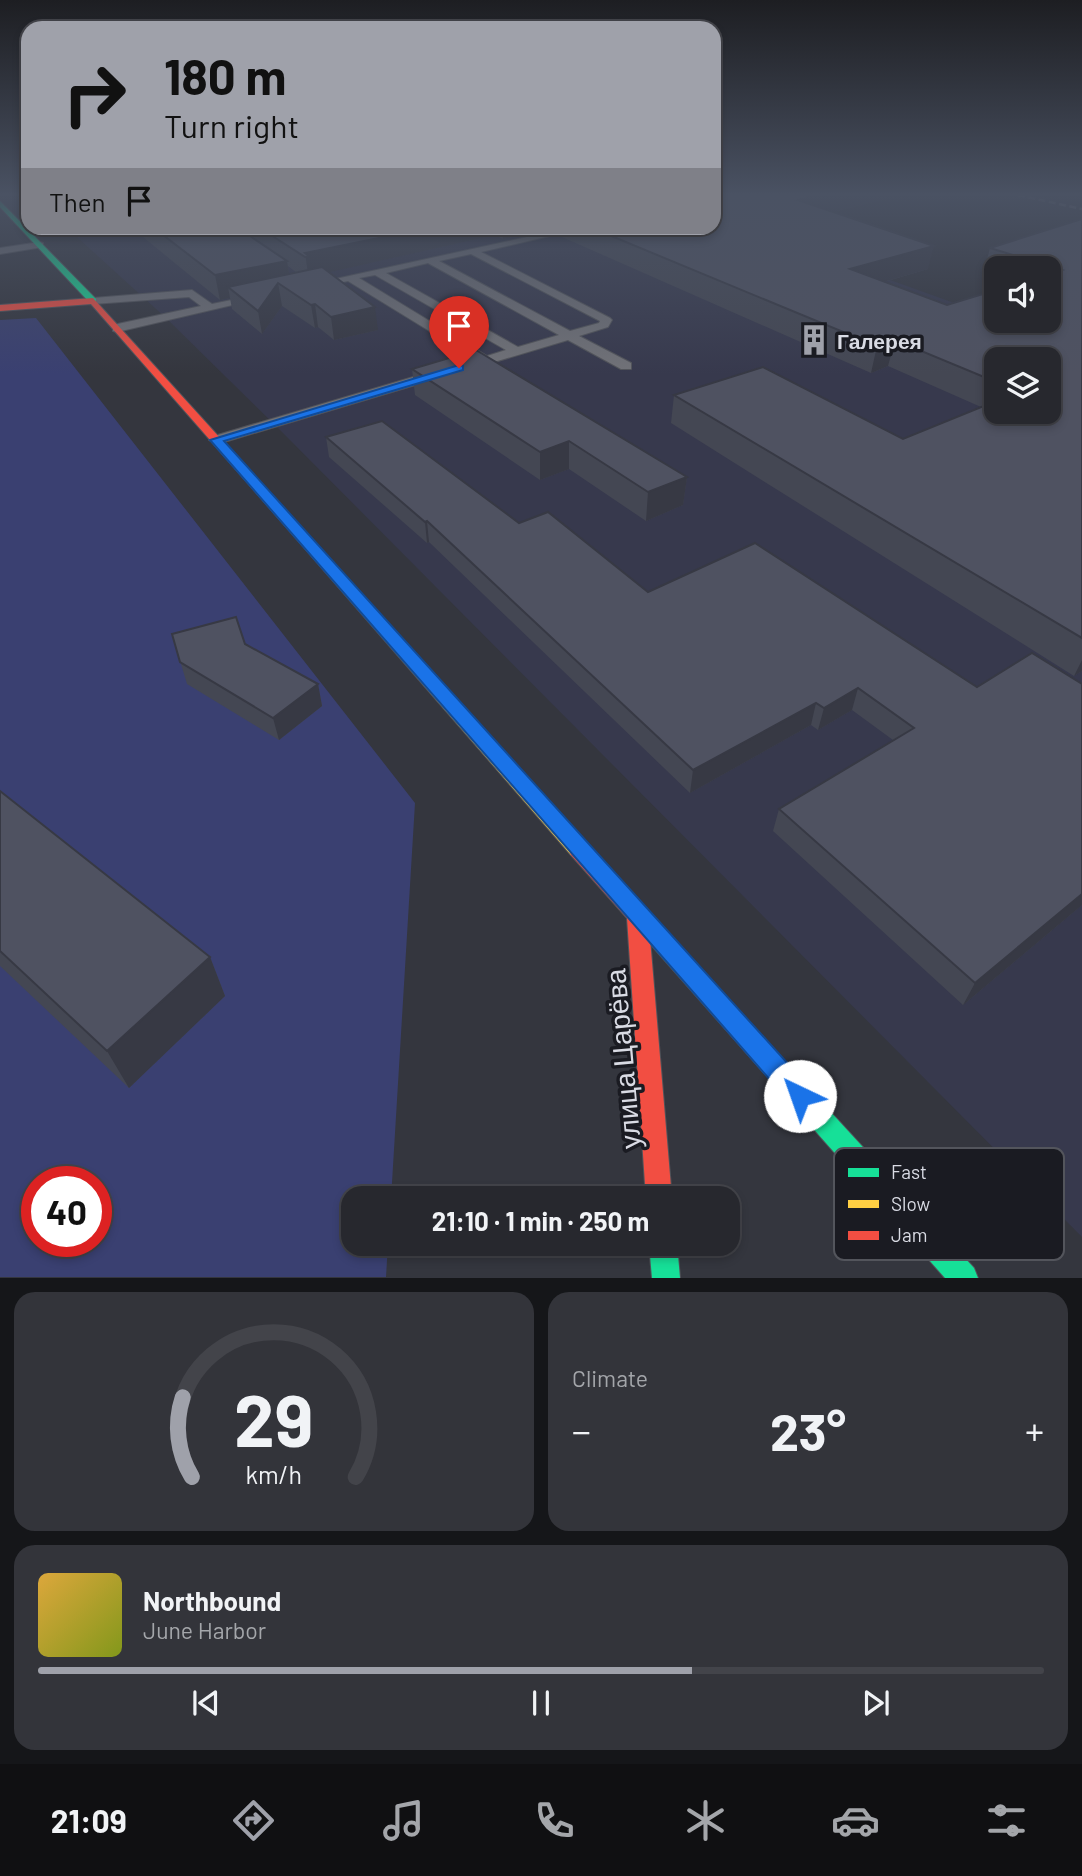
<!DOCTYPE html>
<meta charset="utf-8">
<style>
:root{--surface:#27282e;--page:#33343a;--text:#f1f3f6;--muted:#a4a6aa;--line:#43444a;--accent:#9fa1aa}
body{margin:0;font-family:Barlow,sans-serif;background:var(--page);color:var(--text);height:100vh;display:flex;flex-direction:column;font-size:26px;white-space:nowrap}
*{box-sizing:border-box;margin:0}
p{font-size:23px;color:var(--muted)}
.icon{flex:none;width:38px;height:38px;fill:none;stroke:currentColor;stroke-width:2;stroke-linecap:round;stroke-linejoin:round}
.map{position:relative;height:1278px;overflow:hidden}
.panel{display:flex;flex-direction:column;gap:14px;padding:14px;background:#151619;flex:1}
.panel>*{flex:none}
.guide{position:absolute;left:21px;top:21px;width:700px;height:214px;border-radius:21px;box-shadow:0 4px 10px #0003,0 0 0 2px var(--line);background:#9fa1aa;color:#111;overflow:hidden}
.controls{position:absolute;left:984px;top:256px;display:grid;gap:14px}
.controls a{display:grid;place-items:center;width:77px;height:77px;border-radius:14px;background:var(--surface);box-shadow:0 4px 10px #0003,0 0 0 2px var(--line);font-size:35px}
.speed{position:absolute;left:21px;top:1166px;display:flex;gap:14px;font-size:35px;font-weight:700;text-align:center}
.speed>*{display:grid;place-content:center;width:91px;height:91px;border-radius:50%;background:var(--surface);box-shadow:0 4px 10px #0003,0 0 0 2px var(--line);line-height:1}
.speed .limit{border:10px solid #d22;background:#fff;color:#111}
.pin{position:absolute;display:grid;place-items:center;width:60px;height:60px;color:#fff;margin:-72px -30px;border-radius:50% 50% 50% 0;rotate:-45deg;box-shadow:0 0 7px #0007}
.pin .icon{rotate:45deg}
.me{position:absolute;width:77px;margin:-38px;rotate:318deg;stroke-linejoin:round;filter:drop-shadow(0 0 5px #0008)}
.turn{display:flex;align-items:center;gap:24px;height:147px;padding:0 28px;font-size:32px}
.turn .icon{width:91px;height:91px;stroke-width:2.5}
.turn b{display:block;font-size:49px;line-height:60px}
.then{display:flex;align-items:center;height:66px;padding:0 28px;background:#0003;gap:14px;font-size:26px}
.big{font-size:52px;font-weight:700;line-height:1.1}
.panel .widget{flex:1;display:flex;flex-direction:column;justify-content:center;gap:10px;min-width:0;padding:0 24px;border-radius:21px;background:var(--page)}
.panel .dial{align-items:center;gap:0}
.dial svg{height:182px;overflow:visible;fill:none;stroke:var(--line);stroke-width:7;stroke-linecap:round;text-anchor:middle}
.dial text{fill:var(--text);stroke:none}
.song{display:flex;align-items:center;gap:21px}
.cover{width:84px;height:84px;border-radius:10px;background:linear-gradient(135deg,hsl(40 70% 55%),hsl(70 70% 35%))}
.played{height:7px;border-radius:4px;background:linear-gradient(90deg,var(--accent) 65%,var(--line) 65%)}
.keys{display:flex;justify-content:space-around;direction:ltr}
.heat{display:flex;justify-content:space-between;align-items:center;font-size:38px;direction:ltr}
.panel .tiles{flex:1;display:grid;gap:14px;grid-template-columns:1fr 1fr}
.widget:last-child{grid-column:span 2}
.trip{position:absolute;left:341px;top:1186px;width:399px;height:70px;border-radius:21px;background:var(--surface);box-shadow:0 4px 10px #0003,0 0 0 2px var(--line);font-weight:700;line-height:70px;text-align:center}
.dock{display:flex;height:112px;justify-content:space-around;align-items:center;background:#101012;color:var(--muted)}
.dock .icon{width:49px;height:49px}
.dock .active{color:var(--accent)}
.dock b{font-size:32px;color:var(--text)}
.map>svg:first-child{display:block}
</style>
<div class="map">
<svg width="1082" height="1278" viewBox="0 0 1082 1278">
<rect width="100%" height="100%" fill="#34363e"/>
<path fill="#37394d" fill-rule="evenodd" d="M67,228H714L754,231L996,318V320L1082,349V1237L280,430L166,318ZM996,359H1048V411H996Z"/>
<path fill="#3a4071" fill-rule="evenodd" d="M36,318L415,803L391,1199H354V1244H388L386,1277H0V320ZM37,1181H96V1241H37Z"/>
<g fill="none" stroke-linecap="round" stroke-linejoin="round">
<defs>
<path id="lane" d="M568,228H584L481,252L610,318L612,320L608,327L579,336L631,363V369H621L568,340L471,369H461V363L475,359L348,281L313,288L308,285ZM471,254L600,321L599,323L570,331L439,261ZM428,263L559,335L518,347L386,273ZM375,275L506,350L487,356L359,278Z
M40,242L43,243V247L0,254V248Z
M192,290L212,304L256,295L262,298L117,332L113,331V325L201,306L189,297L93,304L87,301L93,298Z
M437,370L442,371V377L221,443L216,444L209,440L211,437Z"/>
<path id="fast" d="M0,201L96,299V303H90L0,207Z
M637,906L644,909L974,1268L978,1278H945L630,921L626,915L630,909Z
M649,1244H677L680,1278H652Z"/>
<path id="slow" d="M313,545L318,546L585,843L588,849L585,855L578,857L571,855L308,552L306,549L308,546Z"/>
<path id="jam" d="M93,298L318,546L320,549L318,552H308L91,304L0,311V305Z
M578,841L585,843L648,915L672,1199H646L627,918L571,855L568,849L571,843Z"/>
</defs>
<use href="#lane" stroke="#52545a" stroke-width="2"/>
<use href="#fast" stroke="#52545a" stroke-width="2"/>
<use href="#slow" stroke="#52545a" stroke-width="2"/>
<use href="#jam" stroke="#52545a" stroke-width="2"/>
<use href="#lane" fill="#717278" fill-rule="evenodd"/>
<use href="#fast" fill="#16e098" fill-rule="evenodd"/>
<use href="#slow" fill="#ffcf43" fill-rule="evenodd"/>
<use href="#jam" fill="#f24e42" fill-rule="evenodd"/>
<path stroke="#6b6d74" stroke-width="2.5" stroke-dasharray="7 3.5" stroke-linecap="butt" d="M1018,195L1082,209"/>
</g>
<path fill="#444753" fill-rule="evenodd" d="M714,195H901L833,212L928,269L884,282L947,305L1048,320V268H996V275L984,271L990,248L1082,219V671L1074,676L671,423L674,395L903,439L981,407L888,366L871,373L562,237V228H714ZM996,359L1048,411H996Z
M132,228H558L503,239L495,235L328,272L378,330L334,340L318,327L315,328L282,306L262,334L232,309L230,298L220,300ZM288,266L297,273L289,274Z
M412,369L687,477L683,505L646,521L569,469L540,480L415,395Z
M326,437L519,523L648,592L977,687L1082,684V905L963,1005L773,831L779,809L893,740L852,710L818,730L811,725L690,793L429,542L427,543L329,457Z
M172,634L245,644L318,684L322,706L279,740L187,684Z
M0,791L210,957L225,996L129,1088L0,966Z"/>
<path fill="#373944" d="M817,195H901L795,221L798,200Z
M428,228H494L495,235L312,276L309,280L305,253Z
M502,228H558L503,239Z
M934,246L928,269L845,293L850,269Z
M287,261L291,285L278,283L282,306L262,334L258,311L228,287L230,298L220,300L215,275Z
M315,304L318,327L315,328L311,305Z
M375,307L378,330L334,340L331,317Z
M895,340L888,366L871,373L877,346Z
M569,441V469L540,480V452Z
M687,477L683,505L646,521L648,492Z
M427,521L429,542L427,543L425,522Z
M1082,660V671L1074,676Z
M318,684L322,706L279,740L273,718Z
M858,688L852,710L818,730L824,708Z
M816,703L811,725L690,793L693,770Z
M1082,894V905L963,1005L975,983Z
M210,957L225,996L129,1088L107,1051Z"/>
<path fill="#4f5261" stroke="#373944" stroke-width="2" d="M714,195H817L798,200L934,246L850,269L947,305L996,290V320H1048V274L1062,270L990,248L1082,219V638L674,395L763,367L903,439L996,401V411H1048V359H996V382L895,340L877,346L592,228H714Z
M154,228H238L287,261L215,275Z
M260,228H428L305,253L309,256L305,257Z
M322,267L375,307L331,317L315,304L311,305L278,283L258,311L228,287Z
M476,350L687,477L648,492L569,441L540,452L412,369Z
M382,421L519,523L548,512L648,592L755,543L977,687L1032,653L1082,684V894L975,983L779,809L914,728L858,688L824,708L816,703L693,770L427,521L425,522L326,437Z
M236,617L245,644L318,684L273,718L180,662L172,634Z
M0,791L210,957L107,1051L0,951Z"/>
<linearGradient id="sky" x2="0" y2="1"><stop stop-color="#1d1e22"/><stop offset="0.52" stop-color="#4a5263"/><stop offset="1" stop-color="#4a5263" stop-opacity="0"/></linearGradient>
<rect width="1082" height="374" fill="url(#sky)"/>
<path fill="#1a73e8" stroke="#114b97" stroke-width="2" d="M459,365L463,366V370L224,441L809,1087L813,1096L809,1105L800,1108L792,1105L210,440Z"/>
<defs>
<symbol id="building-bare" viewBox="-9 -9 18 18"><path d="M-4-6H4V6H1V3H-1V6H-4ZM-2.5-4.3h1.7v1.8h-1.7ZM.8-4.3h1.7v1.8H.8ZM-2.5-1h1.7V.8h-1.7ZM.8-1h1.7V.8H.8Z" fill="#9fa1aa" stroke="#1a1b22" stroke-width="2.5" paint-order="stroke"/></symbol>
</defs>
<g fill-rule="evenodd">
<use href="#building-bare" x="792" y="318" width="44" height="44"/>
</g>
<g text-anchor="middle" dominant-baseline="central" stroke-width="7" stroke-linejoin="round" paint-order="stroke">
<g font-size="21" font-weight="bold" fill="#d9dbe4" stroke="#1a1b22" text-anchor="start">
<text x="837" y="340">Галерея</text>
</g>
<g font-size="28" fill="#d9dbe4" stroke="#1a1b22">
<text transform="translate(622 1059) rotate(-95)">улица Царёва</text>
</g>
</g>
<rect x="834" y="1148" width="230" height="112" rx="10" fill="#1a1b22" stroke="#53555c" stroke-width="2"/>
<rect x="848" y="1168" width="31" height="9" fill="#16e098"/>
<rect x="848" y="1200" width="31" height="8" fill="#ffcf43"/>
<rect x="848" y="1231" width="31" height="9" fill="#f24e42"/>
<g font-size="19" fill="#d9dbe4">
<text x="891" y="1179">Fast</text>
<text x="891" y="1211">Slow</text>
<text x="891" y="1242">Jam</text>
</g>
</svg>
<div class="controls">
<a><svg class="icon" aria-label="sound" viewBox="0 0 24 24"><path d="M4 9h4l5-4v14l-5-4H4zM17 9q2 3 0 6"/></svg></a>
<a><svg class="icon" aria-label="layers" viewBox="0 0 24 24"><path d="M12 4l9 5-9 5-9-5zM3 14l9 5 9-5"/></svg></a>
</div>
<div class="speed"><div class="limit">40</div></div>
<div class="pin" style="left:459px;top:368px;background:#d93025"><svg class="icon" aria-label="arrive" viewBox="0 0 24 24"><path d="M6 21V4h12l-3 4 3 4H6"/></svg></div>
<svg class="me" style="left:800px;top:1096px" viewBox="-20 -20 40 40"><circle r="19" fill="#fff"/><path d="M0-13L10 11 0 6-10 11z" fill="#1a73e8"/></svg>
<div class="trip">21:10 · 1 min · 250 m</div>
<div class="guide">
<div class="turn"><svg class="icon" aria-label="right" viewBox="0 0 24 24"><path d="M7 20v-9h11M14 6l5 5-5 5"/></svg><div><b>180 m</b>Turn right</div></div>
<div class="then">Then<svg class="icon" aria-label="arrive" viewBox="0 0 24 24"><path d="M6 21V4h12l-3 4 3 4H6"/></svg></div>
</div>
</div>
<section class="panel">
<div class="tiles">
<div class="widget dial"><svg viewBox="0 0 100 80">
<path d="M14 69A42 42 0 1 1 86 69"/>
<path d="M14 69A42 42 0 0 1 10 34" stroke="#9fa1aa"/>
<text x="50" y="56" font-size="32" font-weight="700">29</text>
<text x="50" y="72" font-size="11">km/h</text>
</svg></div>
<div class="widget"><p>Climate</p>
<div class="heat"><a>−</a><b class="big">23°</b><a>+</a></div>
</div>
<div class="widget">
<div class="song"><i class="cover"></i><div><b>Northbound</b><p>June Harbor</p></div></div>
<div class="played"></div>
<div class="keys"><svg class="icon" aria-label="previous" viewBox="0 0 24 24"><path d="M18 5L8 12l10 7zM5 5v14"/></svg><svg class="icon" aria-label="pause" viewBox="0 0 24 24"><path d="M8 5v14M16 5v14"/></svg><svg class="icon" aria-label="next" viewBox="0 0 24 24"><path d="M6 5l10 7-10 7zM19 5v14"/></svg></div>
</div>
</div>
</section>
<nav class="dock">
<b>21:09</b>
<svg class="icon active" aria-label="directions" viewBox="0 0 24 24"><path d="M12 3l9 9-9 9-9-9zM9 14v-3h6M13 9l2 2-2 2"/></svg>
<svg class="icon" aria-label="music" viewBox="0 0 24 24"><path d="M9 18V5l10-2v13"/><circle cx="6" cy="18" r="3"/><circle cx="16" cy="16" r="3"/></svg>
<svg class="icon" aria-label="phone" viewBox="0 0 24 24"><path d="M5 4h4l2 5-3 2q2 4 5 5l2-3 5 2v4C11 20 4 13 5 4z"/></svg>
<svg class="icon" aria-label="climate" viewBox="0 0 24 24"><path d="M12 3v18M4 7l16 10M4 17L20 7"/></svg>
<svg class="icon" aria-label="car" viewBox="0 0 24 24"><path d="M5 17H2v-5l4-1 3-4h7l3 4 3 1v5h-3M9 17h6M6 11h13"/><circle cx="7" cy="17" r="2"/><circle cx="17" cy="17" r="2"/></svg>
<svg class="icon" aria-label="filters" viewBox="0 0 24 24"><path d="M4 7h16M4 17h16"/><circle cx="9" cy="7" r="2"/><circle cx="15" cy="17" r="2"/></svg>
</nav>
